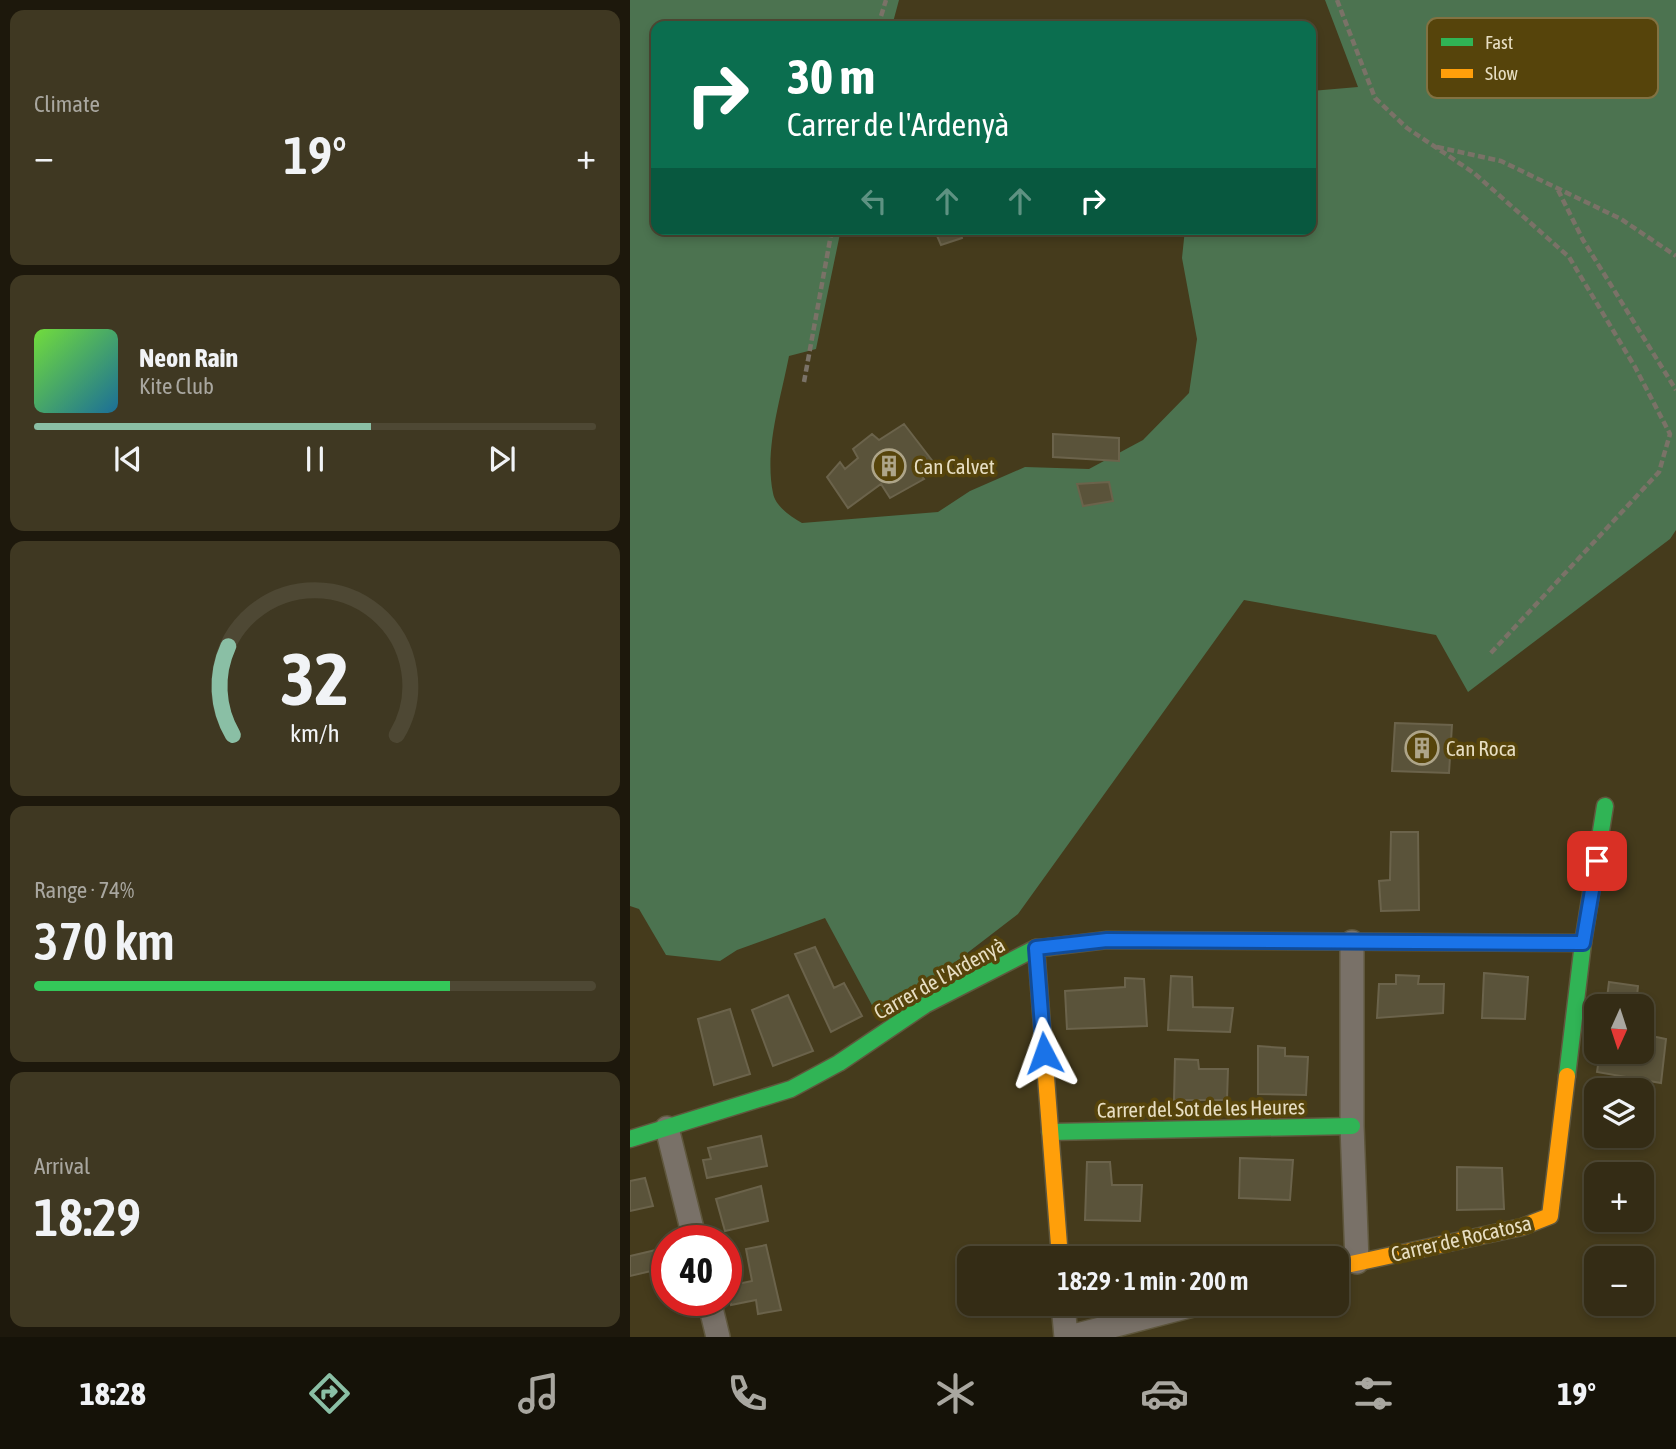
<!DOCTYPE html>
<meta charset="utf-8">
<style>
:root{--surface:#342c15;--page:#3f3822;--text:#f1f3f6;--muted:#a9a7a0;--line:#4e4834;--accent:#8abfa5}
body{margin:0;font-family:"Asap Condensed",sans-serif;background:var(--page);color:var(--text);height:100vh;display:flex;flex-direction:column;font-size:26px;white-space:nowrap}
*{box-sizing:border-box;margin:0}
p{font-size:23px;color:var(--muted)}
.icon{flex:none;width:38px;height:38px;fill:none;stroke:currentColor;stroke-width:2;stroke-linecap:round;stroke-linejoin:round}
.map{position:relative;flex:1;overflow:hidden}
.details{display:flex;flex-direction:column;gap:10px;padding:10px;background:#1d180c;width:630px}
.details>*{flex:none}
.top-card{position:absolute;left:21px;top:21px;width:665px;height:214px;border-radius:14px;box-shadow:0 4px 10px #0003,0 0 0 2px var(--line);background:#0b6e4f;color:#fff;overflow:hidden}
.needle{width:46px;rotate:183deg}
.tools{position:absolute;left:954px;top:994px;display:grid;gap:14px}
.tools a{display:grid;place-items:center;width:70px;height:70px;border-radius:14px;background:var(--surface);box-shadow:0 4px 10px #0003,0 0 0 2px var(--line);font-size:35px}
.speed{position:absolute;left:21px;top:1225px;display:flex;gap:14px;font-size:35px;font-weight:700;text-align:center}
.speed>*{display:grid;place-content:center;width:91px;height:91px;border-radius:50%;background:var(--surface);box-shadow:0 4px 10px #0003,0 0 0 2px var(--line);line-height:1}
.speed .limit{border:10px solid #d22;background:#fff;color:#111}
.pin{position:absolute;display:grid;place-items:center;width:60px;height:60px;color:#fff;margin:-30px;border-radius:14px;box-shadow:0 4px 10px #0006}
.me{position:absolute;width:77px;margin:-38px;rotate:356deg;stroke-linejoin:round;filter:drop-shadow(0 0 5px #0008)}
.turn{display:flex;align-items:center;gap:24px;height:147px;padding:0 21px;font-size:32px}
.turn .icon{width:91px;height:91px;stroke-width:2.5}
.turn b{display:block;font-size:49px;line-height:60px}
.lanes{display:flex;align-items:center;height:66px;padding:0 21px;background:#0003;justify-content:center;gap:35px;direction:ltr}
.lanes .off{opacity:.35}
.big{font-size:52px;font-weight:600;line-height:1.1}
.details .card{flex:1;display:flex;flex-direction:column;justify-content:center;gap:10px;min-width:0;padding:0 24px;border-radius:14px;background:var(--page)}
.details .dial{align-items:center;gap:0}
.dial svg{height:182px;overflow:visible;fill:none;stroke:var(--line);stroke-width:7;stroke-linecap:round;text-anchor:middle}
.dial text{fill:var(--text);stroke:none}
.song{display:flex;align-items:center;gap:21px}
.cover{width:84px;height:84px;border-radius:10px;background:linear-gradient(135deg,hsl(100 70% 55%),hsl(200 70% 35%))}
.played{height:7px;border-radius:4px;background:linear-gradient(90deg,var(--accent) 60%,var(--line) 60%)}
.keys{display:flex;justify-content:space-around;direction:ltr}
.heat{display:flex;justify-content:space-between;align-items:center;font-size:38px;direction:ltr}
.charge{height:10px;border-radius:5px;background:linear-gradient(90deg,#34c759 74%,var(--line) 0)}
.trip{position:absolute;left:327px;top:1246px;width:392px;height:70px;border-radius:14px;background:var(--surface);box-shadow:0 4px 10px #0003,0 0 0 2px var(--line);font-weight:600;line-height:70px;text-align:center}
.dock{display:flex;height:112px;justify-content:space-around;align-items:center;background:#151208;color:var(--muted)}
.dock .icon{width:49px;height:49px}
.dock .current{color:var(--accent)}
.dock b{font-size:32px;color:var(--text)}
main{display:flex;flex:1;min-height:0}
.map>svg:first-child{display:block}
</style>
<main>
<section class="details">
<div class="card"><p>Climate</p>
<div class="heat"><a>−</a><b class="big">19°</b><a>+</a></div>
</div>
<div class="card">
<div class="song"><i class="cover"></i><div><b>Neon Rain</b><p>Kite Club</p></div></div>
<div class="played"></div>
<div class="keys"><svg class="icon" aria-label="previous" viewBox="0 0 24 24"><path d="M18 5L8 12l10 7zM5 5v14"/></svg><svg class="icon" aria-label="pause" viewBox="0 0 24 24"><path d="M8 5v14M16 5v14"/></svg><svg class="icon" aria-label="next" viewBox="0 0 24 24"><path d="M6 5l10 7-10 7zM19 5v14"/></svg></div>
</div>
<div class="card dial"><svg viewBox="0 0 100 80">
<path d="M14 69A42 42 0 1 1 86 69"/>
<path d="M14 69A42 42 0 0 1 12 30" stroke="#8abfa5"/>
<text x="50" y="56" font-size="32" font-weight="700">32</text>
<text x="50" y="72" font-size="11">km/h</text>
</svg></div>
<div class="card"><p>Range · 74%</p><b class="big">370 km</b><div class="charge"></div></div>
<div class="card"><p>Arrival</p><b class="big">18:29</b></div>
</section>
<div class="map">
<svg width="1046" height="1337" viewBox="0 0 1046 1337">
<rect width="100%" height="100%" fill="#453b1c"/>
<path fill="#4c7350" d="M0,0H269L262,26H26V229H211L186,349L159,356C151,398 134,449 143,493C145,506 161,517 172,523L308,512L340,491L395,467L459,469L513,440L559,393L567,339L552,258L555,229H681V91L728,87L695,0H1046V530L1040,539L838,692L806,635L614,600L388,914L250,1020L195,918L107,950L90,961L36,955L9,909L0,906Z"/>
<path fill="#5a533a" stroke="#6b634b" stroke-width="2" d="M311,229H330L332,238L311,245L305,231Z
M274,424L304,463L289,473L294,479L260,498L251,484L218,508L197,477L210,462L215,469L228,458L223,449L242,434L249,440Z
M423,434L489,438V461L423,457Z
M479,482L483,501L453,506L447,484Z
M765,723L822,725L819,773L762,771Z
M761,832H788L789,910L751,911L749,881L760,880Z
M185,947L204,988L214,983L232,1016L201,1032L165,954Z
M854,973L898,977L895,1019L852,1018Z
M766,975L789,976L788,984H814L813,1013L747,1018L749,984H766Z
M541,976L562,977L563,1007L603,1008L600,1032L538,1030Z
M495,978L514,979L517,1026L437,1029L435,991L495,987Z
M979,982L1008,986L1006,1006H976Z
M158,995L183,1051L143,1066L122,1010Z
M100,1009L120,1074L84,1085L68,1019Z
M1012,1034L1036,1039L1031,1083L967,1072L970,1052H1012Z
M628,1046L655,1048V1056L678,1057L676,1095L628,1094Z
M545,1059L568,1060L569,1069H598L597,1100H544Z
M131,1136L137,1166L77,1178L73,1160L81,1159L78,1148Z
M610,1158L663,1160L660,1200L609,1198Z
M457,1162H480L482,1185H512L510,1221L455,1220Z
M827,1167L872,1168L874,1209L827,1210Z
M15,1178L23,1206L0,1211V1181Z
M131,1186L138,1221L95,1231L86,1199Z
M136,1245L151,1310L128,1314L126,1300L101,1305L98,1286L122,1281L116,1249Z
M30,1249L34,1268L0,1276V1256Z"/>
<g fill="none" stroke-linecap="round" stroke-linejoin="round">
<defs>
<path id="street" d="M722,942V1126L727,1262
M37,1128L65,1241
M79,1300L88,1337
M433,1304L436,1337
M440,1337L567,1304"/>
<path id="fast" d="M937,1076L953,943L975,806
M420,1132L722,1126
M0,1139L161,1089L209,1063L295,1005L406,948L419,947"/>
<path id="slow" d="M419,947L477,940L953,943
M406,948L430,1258
M707,1267L892,1227L920,1216L937,1076"/>
</defs>
<use href="#street" stroke="#5f573d" stroke-width="26"/>
<use href="#fast" stroke="#5f573d" stroke-width="19"/>
<use href="#slow" stroke="#5f573d" stroke-width="19"/>
<path stroke="#7a7267" stroke-width="4.5" stroke-dasharray="7 3.5" stroke-linecap="butt" d="M707,0L745,98L777,128L844,173L939,257L1005,367L1040,434L1029,472L859,655
M248,26L256,0
M807,147L871,161L991,219L1046,256
M928,190L953,240L1046,390
M174,382L202,229"/>
<use href="#street" stroke="#797168" stroke-width="23"/>
<use href="#fast" stroke="#30b455" stroke-width="16"/>
<use href="#slow" stroke="#ff9f0a" stroke-width="16"/>
</g>
<g fill="none" stroke-linecap="round" stroke-linejoin="round">
<defs>
<path id="route" d="M414,1053L406,948L477,940L953,943L967,861"/>
</defs>
<use href="#route" stroke="#114b97" stroke-width="18"/>
<use href="#route" stroke="#1a73e8" stroke-width="12"/>
</g>
<defs>
<symbol id="building-ring" viewBox="-11 -11 22 22"><circle r="9.5" fill="#56440b" stroke="#aea589" stroke-width="1.5"/><path d="M-4-6H4V6H1V3H-1V6H-4ZM-2.5-4.3h1.7v1.8h-1.7ZM.8-4.3h1.7v1.8H.8ZM-2.5-1h1.7V.8h-1.7ZM.8-1h1.7V.8H.8Z" fill="#aea589"/></symbol>
</defs>
<g fill-rule="evenodd">
<use href="#building-ring" x="240" y="447" width="38" height="38"/>
<use href="#building-ring" x="773" y="729" width="38" height="38"/>
</g>
<g text-anchor="middle" dominant-baseline="central" stroke-width="7" stroke-linejoin="round" paint-order="stroke">
<g font-size="21" fill="#e7dec3" stroke="#56440b" text-anchor="start">
<text x="284" y="466">Can Calvet</text>
<text x="816" y="748">Can Roca</text>
</g>
<g font-size="21" fill="#e7dec3" stroke="#56440b">
<text transform="translate(309 978) rotate(-29)">Carrer de l'Ardenyà</text>
<text transform="translate(571 1108) rotate(-1)">Carrer del Sot de les Heures</text>
<text transform="translate(831 1238) rotate(-13)">Carrer de Rocatosa</text>
</g>
</g>
<rect x="797" y="18" width="231" height="80" rx="10" fill="#56440b" stroke="#827242" stroke-width="2"/>
<rect x="811" y="38" width="32" height="8" fill="#30b455"/>
<rect x="811" y="69" width="32" height="9" fill="#ff9f0a"/>
<g font-size="19" fill="#e7dec3">
<text x="855" y="49">Fast</text>
<text x="855" y="80">Slow</text>
</g>
</svg>
<div class="tools">
<a><svg class="needle" viewBox="-14 -14 28 28"><path d="M0-13l5 13h-10z" fill="#e53935"/><path d="M0 13l5-13h-10z" fill="#a9a7a0"/></svg></a>
<a><svg class="icon" aria-label="layers" viewBox="0 0 24 24"><path d="M12 4l9 5-9 5-9-5zM3 14l9 5 9-5"/></svg></a>
<a>+</a>
<a>−</a>
</div>
<div class="speed"><div class="limit">40</div></div>
<div class="pin" style="left:967px;top:861px;background:#d93025"><svg class="icon" aria-label="arrive" viewBox="0 0 24 24"><path d="M6 21V4h12l-3 4 3 4H6"/></svg></div>
<svg class="me" style="left:414px;top:1053px" viewBox="-20 -20 40 40"><path d="M0-17L14 15 0 8-14 15z" fill="#1a73e8" stroke="#fff" stroke-width="4"/></svg>
<div class="trip">18:29 · 1 min · 200 m</div>
<div class="top-card">
<div class="turn"><svg class="icon" aria-label="right" viewBox="0 0 24 24"><path d="M7 20v-9h11M14 6l5 5-5 5"/></svg><div><b>30 m</b>Carrer de l'Ardenyà</div></div>
<div class="lanes"><svg class="icon off" aria-label="left" viewBox="0 0 24 24"><path d="M17 20v-9H6M10 6l-5 5 5 5"/></svg><svg class="icon off" aria-label="ahead" viewBox="0 0 24 24"><path d="M12 20V5M6 11l6-6 6 6"/></svg><svg class="icon off" aria-label="ahead" viewBox="0 0 24 24"><path d="M12 20V5M6 11l6-6 6 6"/></svg><svg class="icon" aria-label="right" viewBox="0 0 24 24"><path d="M7 20v-9h11M14 6l5 5-5 5"/></svg></div>
</div>
</div>
</main>
<nav class="dock">
<b>18:28</b>
<svg class="icon current" aria-label="directions" viewBox="0 0 24 24"><path d="M12 3l9 9-9 9-9-9zM9 14v-3h6M13 9l2 2-2 2"/></svg>
<svg class="icon" aria-label="music" viewBox="0 0 24 24"><path d="M9 18V5l10-2v13"/><circle cx="6" cy="18" r="3"/><circle cx="16" cy="16" r="3"/></svg>
<svg class="icon" aria-label="phone" viewBox="0 0 24 24"><path d="M5 4h4l2 5-3 2q2 4 5 5l2-3 5 2v4C11 20 4 13 5 4z"/></svg>
<svg class="icon" aria-label="climate" viewBox="0 0 24 24"><path d="M12 3v18M4 7l16 10M4 17L20 7"/></svg>
<svg class="icon" aria-label="car" viewBox="0 0 24 24"><path d="M5 17H2v-5l4-1 3-4h7l3 4 3 1v5h-3M9 17h6M6 11h13"/><circle cx="7" cy="17" r="2"/><circle cx="17" cy="17" r="2"/></svg>
<svg class="icon" aria-label="filters" viewBox="0 0 24 24"><path d="M4 7h16M4 17h16"/><circle cx="9" cy="7" r="2"/><circle cx="15" cy="17" r="2"/></svg>
<b>19°</b>
</nav>
